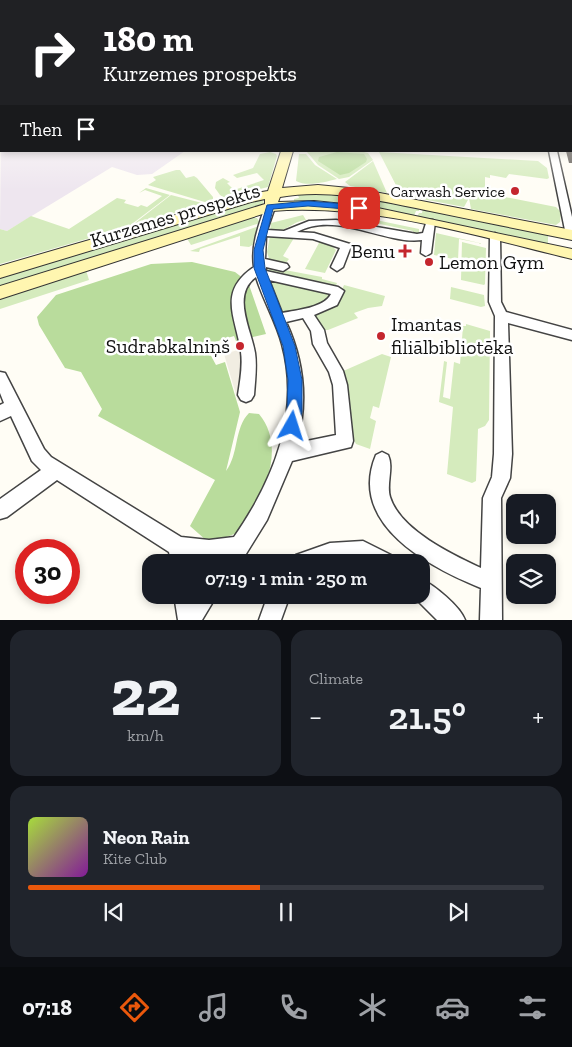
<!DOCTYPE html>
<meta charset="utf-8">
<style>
:root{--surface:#171b24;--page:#20242c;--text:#f1f3f6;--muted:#9ea1a6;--line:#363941;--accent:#ea580c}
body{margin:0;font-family:"Zilla Slab",serif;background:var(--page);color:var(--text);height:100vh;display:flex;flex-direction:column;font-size:19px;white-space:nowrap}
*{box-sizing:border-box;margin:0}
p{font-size:16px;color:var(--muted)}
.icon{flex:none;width:28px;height:28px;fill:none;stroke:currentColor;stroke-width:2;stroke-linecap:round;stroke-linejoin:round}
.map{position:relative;height:620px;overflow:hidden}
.panel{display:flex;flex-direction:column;gap:10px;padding:10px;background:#0d0f14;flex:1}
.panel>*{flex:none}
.top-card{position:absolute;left:0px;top:0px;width:572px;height:152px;box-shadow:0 2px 8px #0003;background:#202124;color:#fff;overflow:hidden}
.buttons{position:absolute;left:506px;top:494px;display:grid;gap:10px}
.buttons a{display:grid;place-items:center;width:50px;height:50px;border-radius:10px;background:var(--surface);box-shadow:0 2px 8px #0003;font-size:25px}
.speed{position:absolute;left:15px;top:539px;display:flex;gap:10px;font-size:25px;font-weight:700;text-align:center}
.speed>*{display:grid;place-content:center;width:65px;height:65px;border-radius:50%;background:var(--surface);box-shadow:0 2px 8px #0003;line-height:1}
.speed .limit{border:8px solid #d22;background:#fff;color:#111}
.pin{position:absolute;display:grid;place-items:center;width:42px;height:42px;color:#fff;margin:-21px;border-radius:10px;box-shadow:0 2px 8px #0006}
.me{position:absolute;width:55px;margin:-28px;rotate:6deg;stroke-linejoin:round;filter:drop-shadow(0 0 4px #0008)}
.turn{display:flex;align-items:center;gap:18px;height:105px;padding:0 20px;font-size:22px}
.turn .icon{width:65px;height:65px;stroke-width:2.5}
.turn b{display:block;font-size:35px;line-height:42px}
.then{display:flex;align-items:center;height:48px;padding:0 20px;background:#0003;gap:10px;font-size:19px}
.big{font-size:38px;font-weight:600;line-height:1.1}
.panel .tile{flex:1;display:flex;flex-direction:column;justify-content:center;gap:8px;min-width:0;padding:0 18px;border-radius:15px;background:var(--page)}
.panel .dial{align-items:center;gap:0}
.dial b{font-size:65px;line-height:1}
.song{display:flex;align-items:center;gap:15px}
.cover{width:60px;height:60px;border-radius:8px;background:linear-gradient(135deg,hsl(80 70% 55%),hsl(290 70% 35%))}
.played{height:5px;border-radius:2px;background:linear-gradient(90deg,var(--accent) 45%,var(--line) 45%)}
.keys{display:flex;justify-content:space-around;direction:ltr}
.heat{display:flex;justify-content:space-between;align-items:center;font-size:28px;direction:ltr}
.panel .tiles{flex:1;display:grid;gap:10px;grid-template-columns:1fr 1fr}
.tile:last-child{grid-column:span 2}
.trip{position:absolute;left:142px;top:554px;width:288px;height:50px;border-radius:15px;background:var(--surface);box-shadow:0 2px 8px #0003;font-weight:600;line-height:50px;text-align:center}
.dock{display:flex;height:80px;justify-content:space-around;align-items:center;background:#090b0e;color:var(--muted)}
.dock .icon{width:35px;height:35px}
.dock .selected{color:var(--accent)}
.dock b{font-size:22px;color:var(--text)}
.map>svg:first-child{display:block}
</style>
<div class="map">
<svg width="572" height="620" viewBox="0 0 572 620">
<rect width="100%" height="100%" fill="#fffdf5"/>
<path fill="#eee6ef" d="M1,112V151H185L152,174L137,175L112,167L7,231L0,229Z"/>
<path fill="#d5ebbd" d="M319,151L364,152L368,153L373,160L349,177L339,179L318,165L307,152Z
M270,152L276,154L277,156L268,187L225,198L220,195L215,188L216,182L223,178L230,182L227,183L234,190L264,180L257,173L237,178L233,175L253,168L260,154Z
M379,152L538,161L547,168L549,178L547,179L509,174L506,178L490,175V178L485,177V193L556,207L561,212L560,222L556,225L471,209L469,198L464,207L401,195Z
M299,154H306L315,165L337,179C325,182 307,187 296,181Z
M373,161L387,193L350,186L345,182Z
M176,170H180L186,178L194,176L197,178L213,197V201L208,203L148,185L156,180L153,177Z
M146,188L170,195L128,227L0,264V229L7,231L31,216L69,229L117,198L126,200L124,203L138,207L141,205L147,207L162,196L145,190L139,193Z
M297,192H329L420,207L419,211H416L414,216C374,208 335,199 294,201V199L299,198Z
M171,195L206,204L131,226Z
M261,199L264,202L261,207L0,289V275L236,204Z
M423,208L548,233V245L417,217L419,213H422Z
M303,215L306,220C290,222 290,231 270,232L271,223Z
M352,215L419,229V233L413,234V231L352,218Z
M247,217L257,218L260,223L191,245L186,237Z
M259,226L254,244L249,247L240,246V236L200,249L199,252L190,251Z
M436,233L484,244L459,239L458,260L434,255Z
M270,236L301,238H302H294L283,256L289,259L285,264L270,262L267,252Z
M320,241H327L336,250L325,273L305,269Z
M462,242L486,248L485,284L484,285L461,280Z
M269,267L322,277V279L337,283L335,288L271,272L268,271Z
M86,270L89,280L0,309V297Z
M267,279L330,293L332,296L317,307L283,314Z
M344,285L385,296L382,306L368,308L354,313L358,318L328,330H322L313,313L340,294Z
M451,287L484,295L485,306L481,307L450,299Z
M466,324L490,331L489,420L485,426L478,429L476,481L472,483L447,474L453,407L439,402L444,361L447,362L443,397L450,399L454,362L460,364L463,326H466Z
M382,354L391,357L379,408L373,406L370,418L376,421L370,449L356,444L351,435L341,372Z"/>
<path fill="#b9dc9c" d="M337,152L364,154L367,159L366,162L349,173L340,175L318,161L319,157Z
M192,262L235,272L248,282L266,334L236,341L234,336L215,342L210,354L216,365L225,362L240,412L226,471C239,454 234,428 249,413L259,414C285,445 267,491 246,519C243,524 239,532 234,534C227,538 215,539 207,541L190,526L215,480L98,416L102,409L81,372L65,368L39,325L37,317L56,295L151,264Z"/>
<path fill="#f1ede2" d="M245,348L254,357L255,399L238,401L224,354Z"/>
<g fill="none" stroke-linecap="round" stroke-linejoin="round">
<defs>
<path id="street" d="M571,107H572V111H571Z
M549,151H557L572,217V238L566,235Z
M270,204L275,207L267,230L284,231L309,221L336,220L417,234L423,233L427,220H433L435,222L431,253L426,256L421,253L422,240C385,245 336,210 297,232L314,233L350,244L351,246L343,267L337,271L331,267L340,248L313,239L266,236L265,259L287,264L289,267L283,271L266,267V271L338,287L344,291L337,305L314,315L324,330L327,343L343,371L347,385L353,441L351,447L292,461L267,520L241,562H219L220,559L190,558L191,562H171L169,552L57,480L7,517L0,519V499L41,470L32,461L11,416L0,421V405L4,403L0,393V372L5,373L44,449L51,457L181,537L209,540L234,537C273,481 301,413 282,344C276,321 263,300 256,277C231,295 251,329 255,353C257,366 255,381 254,395L251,400L246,402L241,400L238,395C240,381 243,366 241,352C236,317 217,292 254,267C251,246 258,227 265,207ZM269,280L331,294C324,308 297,310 282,313ZM303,318L311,331L313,344L329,372L333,385L336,435L297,443C308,402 304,361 286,322Z
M495,233L500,236L501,302L506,312L572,330V340L508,323L512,454L510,478L501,498L502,620H480L481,588C429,567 347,524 376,455L382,452L388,455C394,468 386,483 390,497C400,530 453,555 481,568L483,498L492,477L494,454L495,316L489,302L490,236Z
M363,541L391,555L394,562H293L296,555L330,543Z
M421,579C434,585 460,606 465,620H437L412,595H421Z
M174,595H217L202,620H178Z
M268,595H290L281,620H259Z"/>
<path id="secondary" d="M281,151H293L282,188L318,185L359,189L572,230V240C525,230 477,221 430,211C381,201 330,188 280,197L278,202L314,201L373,207L572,249V259C477,236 369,203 272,211L0,299V286L265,204V199L251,202L0,278V266L244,195L268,191Z"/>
</defs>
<use href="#street" stroke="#444" stroke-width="3"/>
<use href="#secondary" stroke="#333" stroke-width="2"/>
<use href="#street" fill="#fff" fill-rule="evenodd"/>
<use href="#secondary" fill="#fff6b0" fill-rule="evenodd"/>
</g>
<path fill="#4d4742" d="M571,112H572V163H569L566,151H571Z"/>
<path fill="#5a524d" stroke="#3f3936" d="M571,112H572V139L571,137Z"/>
<linearGradient id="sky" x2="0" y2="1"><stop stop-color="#95c6ee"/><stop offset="0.54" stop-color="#fffefa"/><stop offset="1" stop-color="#fffefa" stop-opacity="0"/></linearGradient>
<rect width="572" height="190" fill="url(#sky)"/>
<path fill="#1a73e8" stroke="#114b97" d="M308,201L359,205L363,208L359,210L308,206L273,209L263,250L265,268L295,346L302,380V412L297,431L292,434L287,431L285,426L287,412L288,380L283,346L254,268V250L267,205Z"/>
<g fill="#c4262e" stroke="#fff" stroke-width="2">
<circle cx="515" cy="191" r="5"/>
<path d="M402.5 243.5h5v5h5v5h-5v5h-5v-5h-5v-5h5z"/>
<circle cx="429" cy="262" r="5"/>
<circle cx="381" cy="336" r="5"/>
<circle cx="240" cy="346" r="5"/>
</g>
<g text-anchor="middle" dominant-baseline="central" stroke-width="5" stroke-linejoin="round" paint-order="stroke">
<g font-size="16" fill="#111" stroke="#fff" text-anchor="end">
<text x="505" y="191">Carwash Service</text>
</g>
<g font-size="20" fill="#111" stroke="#fff">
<text transform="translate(175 215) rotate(-17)">Kurzemes prospekts</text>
</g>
<g font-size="20" fill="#111" stroke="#fff" text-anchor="end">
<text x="395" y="251">Benu</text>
<text x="439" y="262" text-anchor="start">Lemon Gym</text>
<text x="391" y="324" text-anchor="start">Imantas<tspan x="391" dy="23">filiālbibliotēka</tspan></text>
<text x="230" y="346">Sudrabkalniņš</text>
</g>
</g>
</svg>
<div class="buttons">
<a><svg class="icon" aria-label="sound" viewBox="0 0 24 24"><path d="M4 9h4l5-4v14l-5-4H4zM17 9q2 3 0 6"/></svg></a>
<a><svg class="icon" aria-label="layers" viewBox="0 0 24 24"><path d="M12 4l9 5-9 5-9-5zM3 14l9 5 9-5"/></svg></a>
</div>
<div class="speed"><div class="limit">30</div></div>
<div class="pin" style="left:359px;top:208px;background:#d93025"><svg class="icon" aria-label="arrive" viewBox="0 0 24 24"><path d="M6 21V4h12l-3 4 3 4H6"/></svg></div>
<svg class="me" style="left:292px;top:426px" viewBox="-20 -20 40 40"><path d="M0-17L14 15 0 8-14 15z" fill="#1a73e8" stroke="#fff" stroke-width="4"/></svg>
<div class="trip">07:19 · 1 min · 250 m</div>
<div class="top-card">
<div class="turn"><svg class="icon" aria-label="right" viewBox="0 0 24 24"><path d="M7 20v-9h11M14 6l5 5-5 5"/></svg><div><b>180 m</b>Kurzemes prospekts</div></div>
<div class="then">Then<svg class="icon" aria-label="arrive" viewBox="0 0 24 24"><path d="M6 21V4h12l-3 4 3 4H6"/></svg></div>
</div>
</div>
<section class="panel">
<div class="tiles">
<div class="tile dial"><b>22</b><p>km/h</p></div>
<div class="tile"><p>Climate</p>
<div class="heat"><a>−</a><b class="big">21.5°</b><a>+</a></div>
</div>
<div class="tile">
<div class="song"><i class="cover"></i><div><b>Neon Rain</b><p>Kite Club</p></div></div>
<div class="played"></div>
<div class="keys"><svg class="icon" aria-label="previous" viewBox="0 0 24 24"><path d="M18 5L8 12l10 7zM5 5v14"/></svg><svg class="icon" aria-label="pause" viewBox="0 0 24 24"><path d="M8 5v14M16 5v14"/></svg><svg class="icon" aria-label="next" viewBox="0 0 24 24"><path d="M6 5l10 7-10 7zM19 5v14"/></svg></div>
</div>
</div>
</section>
<nav class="dock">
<b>07:18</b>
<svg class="icon selected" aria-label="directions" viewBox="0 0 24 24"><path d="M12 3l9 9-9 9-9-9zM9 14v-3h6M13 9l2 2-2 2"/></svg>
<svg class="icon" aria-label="music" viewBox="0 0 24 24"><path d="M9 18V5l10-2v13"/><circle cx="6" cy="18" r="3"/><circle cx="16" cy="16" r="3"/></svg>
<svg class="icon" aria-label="phone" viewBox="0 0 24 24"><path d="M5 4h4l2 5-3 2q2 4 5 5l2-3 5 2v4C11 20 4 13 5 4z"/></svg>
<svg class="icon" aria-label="climate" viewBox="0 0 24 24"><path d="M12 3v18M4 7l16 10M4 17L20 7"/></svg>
<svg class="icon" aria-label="car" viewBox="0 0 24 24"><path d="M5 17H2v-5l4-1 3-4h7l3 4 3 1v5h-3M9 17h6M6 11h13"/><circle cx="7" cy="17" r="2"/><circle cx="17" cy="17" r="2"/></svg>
<svg class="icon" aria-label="filters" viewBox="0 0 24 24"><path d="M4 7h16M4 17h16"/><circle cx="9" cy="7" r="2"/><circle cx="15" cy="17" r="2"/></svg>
</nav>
